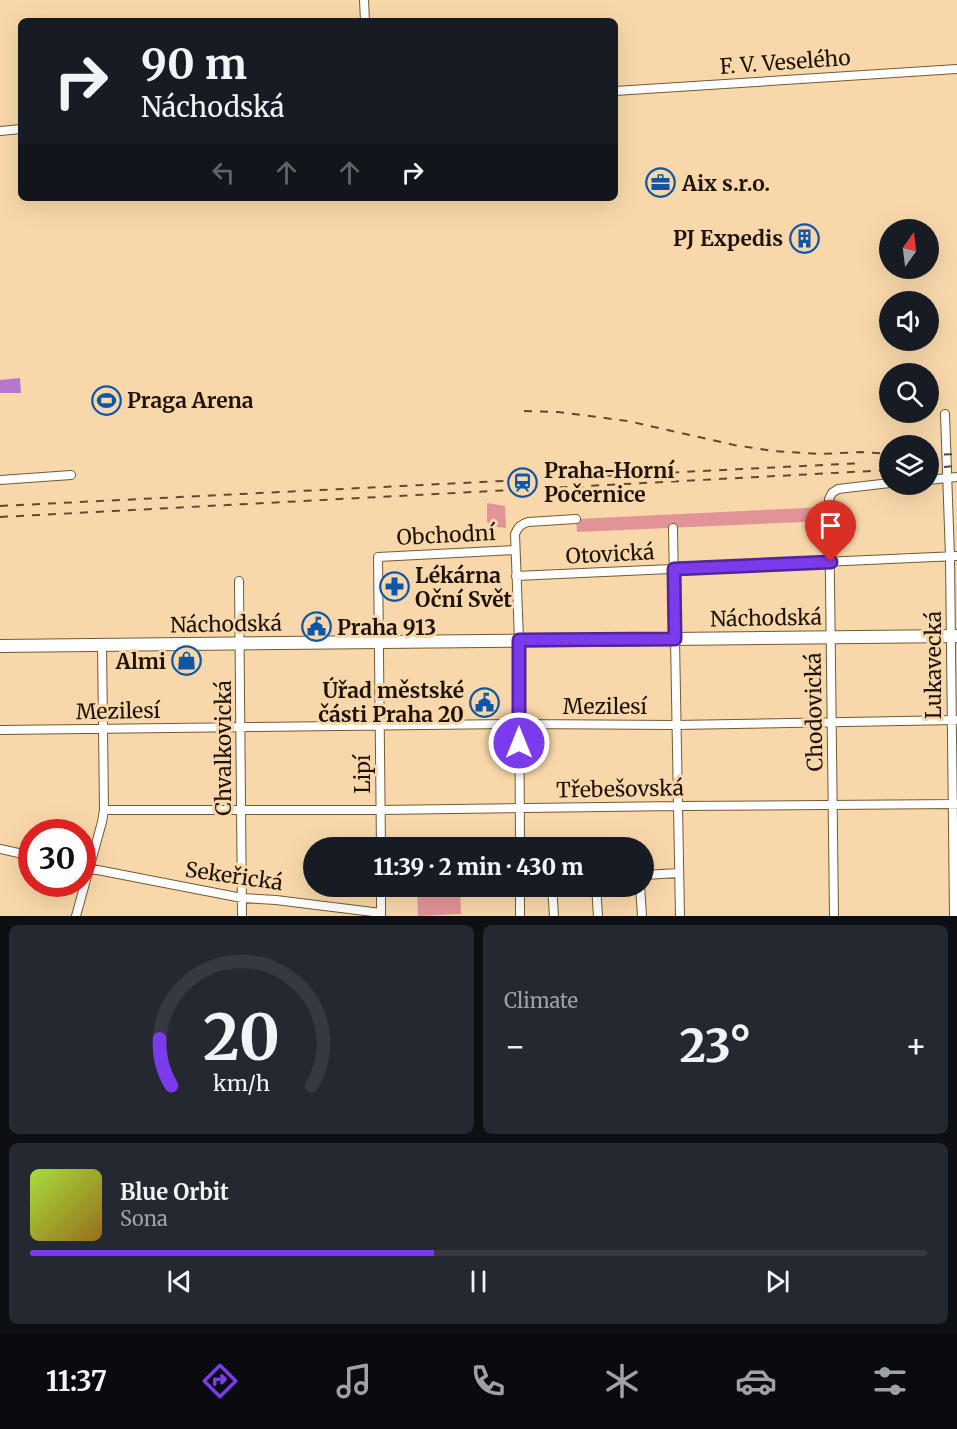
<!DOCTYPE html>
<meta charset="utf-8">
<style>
:root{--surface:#171b24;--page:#242831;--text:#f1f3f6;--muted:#9ea1a6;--line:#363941;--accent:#7c3aed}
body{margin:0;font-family:Merriweather,serif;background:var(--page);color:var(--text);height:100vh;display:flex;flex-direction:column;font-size:22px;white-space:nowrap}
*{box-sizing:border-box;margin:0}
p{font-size:20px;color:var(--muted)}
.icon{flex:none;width:33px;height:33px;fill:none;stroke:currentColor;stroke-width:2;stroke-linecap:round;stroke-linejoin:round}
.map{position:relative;height:916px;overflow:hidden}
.details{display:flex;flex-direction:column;gap:9px;padding:9px;background:#0d0f14;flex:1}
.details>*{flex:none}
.banner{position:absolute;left:18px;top:18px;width:600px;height:183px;border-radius:9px;box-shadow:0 6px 24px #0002;background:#171b24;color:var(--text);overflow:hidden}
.needle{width:39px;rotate:14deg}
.buttons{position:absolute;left:879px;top:219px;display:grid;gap:12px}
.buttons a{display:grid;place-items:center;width:60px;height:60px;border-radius:50%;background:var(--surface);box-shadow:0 6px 24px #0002;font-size:30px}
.speed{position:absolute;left:18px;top:819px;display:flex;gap:12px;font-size:30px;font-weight:700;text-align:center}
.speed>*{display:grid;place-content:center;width:78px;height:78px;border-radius:50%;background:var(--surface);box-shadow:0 6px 24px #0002;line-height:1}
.speed .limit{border:9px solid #d22;background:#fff;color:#111}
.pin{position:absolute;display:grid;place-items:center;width:51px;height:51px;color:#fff;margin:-62px -26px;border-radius:50% 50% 50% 0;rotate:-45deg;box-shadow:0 0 6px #0007}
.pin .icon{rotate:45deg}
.me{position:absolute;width:66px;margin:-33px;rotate:0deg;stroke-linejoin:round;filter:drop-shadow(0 0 4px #0008)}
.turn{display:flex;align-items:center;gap:21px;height:126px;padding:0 24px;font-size:27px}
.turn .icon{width:78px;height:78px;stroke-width:2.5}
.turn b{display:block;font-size:42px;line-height:51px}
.lanes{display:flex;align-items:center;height:57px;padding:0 24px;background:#0003;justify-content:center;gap:30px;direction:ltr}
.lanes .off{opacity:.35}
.big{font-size:45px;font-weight:800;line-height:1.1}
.details .card{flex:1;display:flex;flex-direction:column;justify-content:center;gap:9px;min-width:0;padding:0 21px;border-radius:9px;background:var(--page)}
.details .dial{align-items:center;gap:0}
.dial svg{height:156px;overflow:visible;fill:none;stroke:var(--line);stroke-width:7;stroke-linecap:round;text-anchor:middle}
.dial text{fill:var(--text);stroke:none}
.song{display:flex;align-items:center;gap:18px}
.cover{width:72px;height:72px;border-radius:9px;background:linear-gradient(135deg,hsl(80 70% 55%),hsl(40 70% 35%))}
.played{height:6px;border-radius:3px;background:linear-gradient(90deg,var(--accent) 45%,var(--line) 45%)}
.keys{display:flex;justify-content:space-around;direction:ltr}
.heat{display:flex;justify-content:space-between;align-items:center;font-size:33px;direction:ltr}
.details .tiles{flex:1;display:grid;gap:9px;grid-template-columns:1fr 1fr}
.card:last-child{grid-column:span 2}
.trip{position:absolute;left:303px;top:837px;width:351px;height:60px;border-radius:30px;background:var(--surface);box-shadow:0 6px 24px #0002;font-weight:800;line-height:60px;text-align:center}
.tab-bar{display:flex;height:96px;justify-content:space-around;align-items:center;background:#090b0e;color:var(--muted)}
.tab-bar .icon{width:42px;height:42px}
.tab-bar .active{color:var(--accent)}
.tab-bar b{font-size:27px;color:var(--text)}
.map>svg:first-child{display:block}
</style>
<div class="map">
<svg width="957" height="916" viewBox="0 0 957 916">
<rect width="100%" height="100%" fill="#f8d8ab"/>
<path fill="#e29397" d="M487,503L505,506L506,528L491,526L487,522Z
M826,507V521L577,532L576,519Z
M460,888L461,914L418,916L417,889Z"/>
<path fill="#b678cf" d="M20,378L21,393H0V380Z"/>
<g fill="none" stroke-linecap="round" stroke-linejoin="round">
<defs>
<path id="street" d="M364,0L365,21
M615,91L957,69
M0,131L21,129
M945,414L950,557L954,916
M0,480L71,475
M928,480L957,477
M673,528L680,916
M516,576L957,556
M239,581L242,916
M0,730L519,724L676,725L957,720
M104,810H380L678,806L957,804
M381,848L378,557L515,550
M520,848L519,640L515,534C518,527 521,524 528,522L576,519
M0,849L32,856
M82,867L242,898L276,900L381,913
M644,875L679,873
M381,886V916
M520,886V916
M552,886L554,916
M596,886L598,916
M640,886L642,916
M76,916L102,822L104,810L102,645
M834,916L829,499L832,493L838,489L890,483"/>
<path id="secondary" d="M0,646L957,636"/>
</defs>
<use href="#street" stroke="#755a31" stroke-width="10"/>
<use href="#secondary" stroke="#755a31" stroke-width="14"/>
<use href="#street" stroke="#fff" stroke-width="8"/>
<use href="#secondary" stroke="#fff" stroke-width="12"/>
<path stroke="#5c4b34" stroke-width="2" stroke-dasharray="8 8" stroke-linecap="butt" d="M524,411L558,412L628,421L734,445L773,451L820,454L861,452L890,454
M928,455L957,454
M928,468L957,466
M0,506L863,463
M0,517L890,470"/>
</g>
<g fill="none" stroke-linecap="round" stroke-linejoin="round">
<defs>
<path id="route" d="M519,743V640L675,639L674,569L831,562"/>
</defs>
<use href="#route" stroke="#51269a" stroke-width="15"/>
<use href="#route" stroke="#7c3aed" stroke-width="10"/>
</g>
<defs>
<symbol id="office-ring" viewBox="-11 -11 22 22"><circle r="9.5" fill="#f8d8ab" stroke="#1156a6" stroke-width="1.5"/><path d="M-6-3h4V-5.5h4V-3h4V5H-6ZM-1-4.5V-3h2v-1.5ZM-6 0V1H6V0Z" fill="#1156a6"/></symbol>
<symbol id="building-ring" viewBox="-11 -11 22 22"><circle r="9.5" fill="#f8d8ab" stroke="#1156a6" stroke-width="1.5"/><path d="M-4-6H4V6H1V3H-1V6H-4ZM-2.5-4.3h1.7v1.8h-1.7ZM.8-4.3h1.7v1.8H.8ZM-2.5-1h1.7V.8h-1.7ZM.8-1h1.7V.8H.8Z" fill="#1156a6"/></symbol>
<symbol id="stadium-ring" viewBox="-11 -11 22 22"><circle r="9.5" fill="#f8d8ab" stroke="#1156a6" stroke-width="1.5"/><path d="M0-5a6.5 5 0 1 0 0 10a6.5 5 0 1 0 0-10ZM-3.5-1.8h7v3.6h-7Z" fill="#1156a6"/></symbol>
<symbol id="station-ring" viewBox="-11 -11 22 22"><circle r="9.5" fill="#f8d8ab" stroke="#1156a6" stroke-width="1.5"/><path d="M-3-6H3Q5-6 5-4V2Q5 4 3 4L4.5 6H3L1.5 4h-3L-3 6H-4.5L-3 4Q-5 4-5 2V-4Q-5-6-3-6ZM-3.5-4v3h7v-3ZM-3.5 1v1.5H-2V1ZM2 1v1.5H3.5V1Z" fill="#1156a6"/></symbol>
<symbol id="pharmacy-ring" viewBox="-11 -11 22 22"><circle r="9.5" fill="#f8d8ab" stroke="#1156a6" stroke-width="1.5"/><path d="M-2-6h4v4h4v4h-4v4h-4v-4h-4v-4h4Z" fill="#1156a6"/></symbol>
<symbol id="civic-ring" viewBox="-11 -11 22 22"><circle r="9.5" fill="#f8d8ab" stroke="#1156a6" stroke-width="1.5"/><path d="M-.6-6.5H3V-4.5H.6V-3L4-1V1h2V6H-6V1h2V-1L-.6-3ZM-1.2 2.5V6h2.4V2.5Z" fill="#1156a6"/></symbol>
<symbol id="shop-ring" viewBox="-11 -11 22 22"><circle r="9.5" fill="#f8d8ab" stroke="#1156a6" stroke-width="1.5"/><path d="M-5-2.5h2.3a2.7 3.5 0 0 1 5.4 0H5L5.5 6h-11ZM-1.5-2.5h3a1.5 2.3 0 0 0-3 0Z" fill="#1156a6"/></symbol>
</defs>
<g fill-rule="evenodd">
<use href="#office-ring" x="644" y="166" width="33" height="33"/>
<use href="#building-ring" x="788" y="222" width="33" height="33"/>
<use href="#stadium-ring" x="90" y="384" width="33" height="33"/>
<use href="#station-ring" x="506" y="466" width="33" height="33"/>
<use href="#pharmacy-ring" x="378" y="570" width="33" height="33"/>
<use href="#civic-ring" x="300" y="610" width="33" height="33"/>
<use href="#shop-ring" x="170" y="644" width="33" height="33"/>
<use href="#civic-ring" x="468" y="686" width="33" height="33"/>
</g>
<g text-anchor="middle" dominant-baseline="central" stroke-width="6" stroke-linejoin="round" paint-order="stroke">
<g font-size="21" fill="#1e1304" stroke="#f8d8ab">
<text transform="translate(785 62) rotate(-4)">F. V. Veselého</text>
<text transform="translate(446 535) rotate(-3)">Obchodní</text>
<text transform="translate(610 554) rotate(-3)">Otovická</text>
<text transform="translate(766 618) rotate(-1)">Náchodská</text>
<text transform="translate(226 624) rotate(-1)">Náchodská</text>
<text transform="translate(933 665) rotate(-90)">Lukavecká</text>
<text x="605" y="706">Mezilesí</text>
<text transform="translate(118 711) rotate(-1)">Mezilesí</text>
<text transform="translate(814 712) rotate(-91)">Chodovická</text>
<text transform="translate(223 748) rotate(-90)">Chvalkovická</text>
<text transform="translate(362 774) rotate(-90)">Lipí</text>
<text transform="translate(620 789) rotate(-1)">Třebešovská</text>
<text transform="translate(234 876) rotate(8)">Sekeřická</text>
</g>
<g font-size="21" font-weight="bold" fill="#1e1304" stroke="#f8d8ab" text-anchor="start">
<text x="682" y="183">Aix s.r.o.</text>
<text x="783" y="238" text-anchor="end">PJ Expedis</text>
<text x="127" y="400">Praga Arena</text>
<text x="544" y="470">Praha-Horní<tspan x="544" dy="24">Počernice</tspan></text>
<text x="415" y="575">Lékárna<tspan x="415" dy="24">Oční Svět</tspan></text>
<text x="337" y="627">Praha 913</text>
<text x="166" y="661" text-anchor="end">Almi</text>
<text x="464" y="690" text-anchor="end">Úřad městské<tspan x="464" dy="24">části Praha 20</tspan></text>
</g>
</g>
</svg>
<div class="buttons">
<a><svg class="needle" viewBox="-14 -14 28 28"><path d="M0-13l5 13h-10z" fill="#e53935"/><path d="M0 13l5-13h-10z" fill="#9ea1a6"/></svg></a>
<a><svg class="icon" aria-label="sound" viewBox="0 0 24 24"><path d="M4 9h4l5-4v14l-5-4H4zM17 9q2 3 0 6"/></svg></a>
<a><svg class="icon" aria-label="search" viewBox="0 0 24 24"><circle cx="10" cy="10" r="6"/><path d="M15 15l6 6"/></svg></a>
<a><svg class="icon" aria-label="layers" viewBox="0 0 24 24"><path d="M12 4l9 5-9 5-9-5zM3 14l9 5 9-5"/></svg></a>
</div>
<div class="speed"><div class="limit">30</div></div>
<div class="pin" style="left:831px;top:562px;background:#d93025"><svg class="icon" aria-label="arrive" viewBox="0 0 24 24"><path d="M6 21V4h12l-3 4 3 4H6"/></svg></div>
<svg class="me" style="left:519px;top:743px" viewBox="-20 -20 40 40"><circle r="17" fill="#7c3aed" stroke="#fff" stroke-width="3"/><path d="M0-11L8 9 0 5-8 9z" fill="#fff"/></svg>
<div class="trip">11:39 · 2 min · 430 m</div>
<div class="banner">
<div class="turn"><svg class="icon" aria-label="right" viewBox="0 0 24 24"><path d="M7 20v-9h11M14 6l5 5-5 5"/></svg><div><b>90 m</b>Náchodská</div></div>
<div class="lanes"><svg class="icon off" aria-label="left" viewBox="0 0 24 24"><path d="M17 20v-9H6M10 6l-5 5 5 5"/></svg><svg class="icon off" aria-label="ahead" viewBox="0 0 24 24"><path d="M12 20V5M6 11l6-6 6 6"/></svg><svg class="icon off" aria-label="ahead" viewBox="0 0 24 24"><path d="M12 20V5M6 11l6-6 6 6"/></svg><svg class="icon" aria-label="right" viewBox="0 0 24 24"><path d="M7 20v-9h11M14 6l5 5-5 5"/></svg></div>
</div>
</div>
<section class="details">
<div class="tiles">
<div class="card dial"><svg viewBox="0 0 100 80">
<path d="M14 69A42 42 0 1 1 86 69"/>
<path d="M14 69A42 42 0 0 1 8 45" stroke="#7c3aed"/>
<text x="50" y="56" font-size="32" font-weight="700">20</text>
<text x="50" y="72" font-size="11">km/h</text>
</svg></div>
<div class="card"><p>Climate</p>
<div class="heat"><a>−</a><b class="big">23°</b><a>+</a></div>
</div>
<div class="card">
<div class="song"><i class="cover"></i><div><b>Blue Orbit</b><p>Sona</p></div></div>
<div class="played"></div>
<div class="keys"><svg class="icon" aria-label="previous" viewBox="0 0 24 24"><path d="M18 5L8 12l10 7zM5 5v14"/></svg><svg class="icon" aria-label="pause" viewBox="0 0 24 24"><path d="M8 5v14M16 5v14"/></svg><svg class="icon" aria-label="next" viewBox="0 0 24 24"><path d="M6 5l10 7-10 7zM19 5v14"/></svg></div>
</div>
</div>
</section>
<nav class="tab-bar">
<b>11:37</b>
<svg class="icon active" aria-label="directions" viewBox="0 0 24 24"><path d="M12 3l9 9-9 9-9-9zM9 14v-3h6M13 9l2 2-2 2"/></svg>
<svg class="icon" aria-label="music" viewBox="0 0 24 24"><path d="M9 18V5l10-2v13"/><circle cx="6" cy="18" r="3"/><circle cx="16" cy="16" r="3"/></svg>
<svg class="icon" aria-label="phone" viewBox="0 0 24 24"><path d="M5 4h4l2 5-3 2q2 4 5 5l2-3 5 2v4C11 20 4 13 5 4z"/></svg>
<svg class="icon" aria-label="climate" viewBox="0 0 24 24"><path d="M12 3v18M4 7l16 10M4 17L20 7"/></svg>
<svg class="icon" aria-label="car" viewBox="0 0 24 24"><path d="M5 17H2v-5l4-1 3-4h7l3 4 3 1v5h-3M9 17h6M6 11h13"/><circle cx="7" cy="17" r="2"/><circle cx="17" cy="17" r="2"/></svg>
<svg class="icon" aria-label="filters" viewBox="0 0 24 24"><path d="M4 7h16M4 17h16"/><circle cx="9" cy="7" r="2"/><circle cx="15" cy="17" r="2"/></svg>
</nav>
